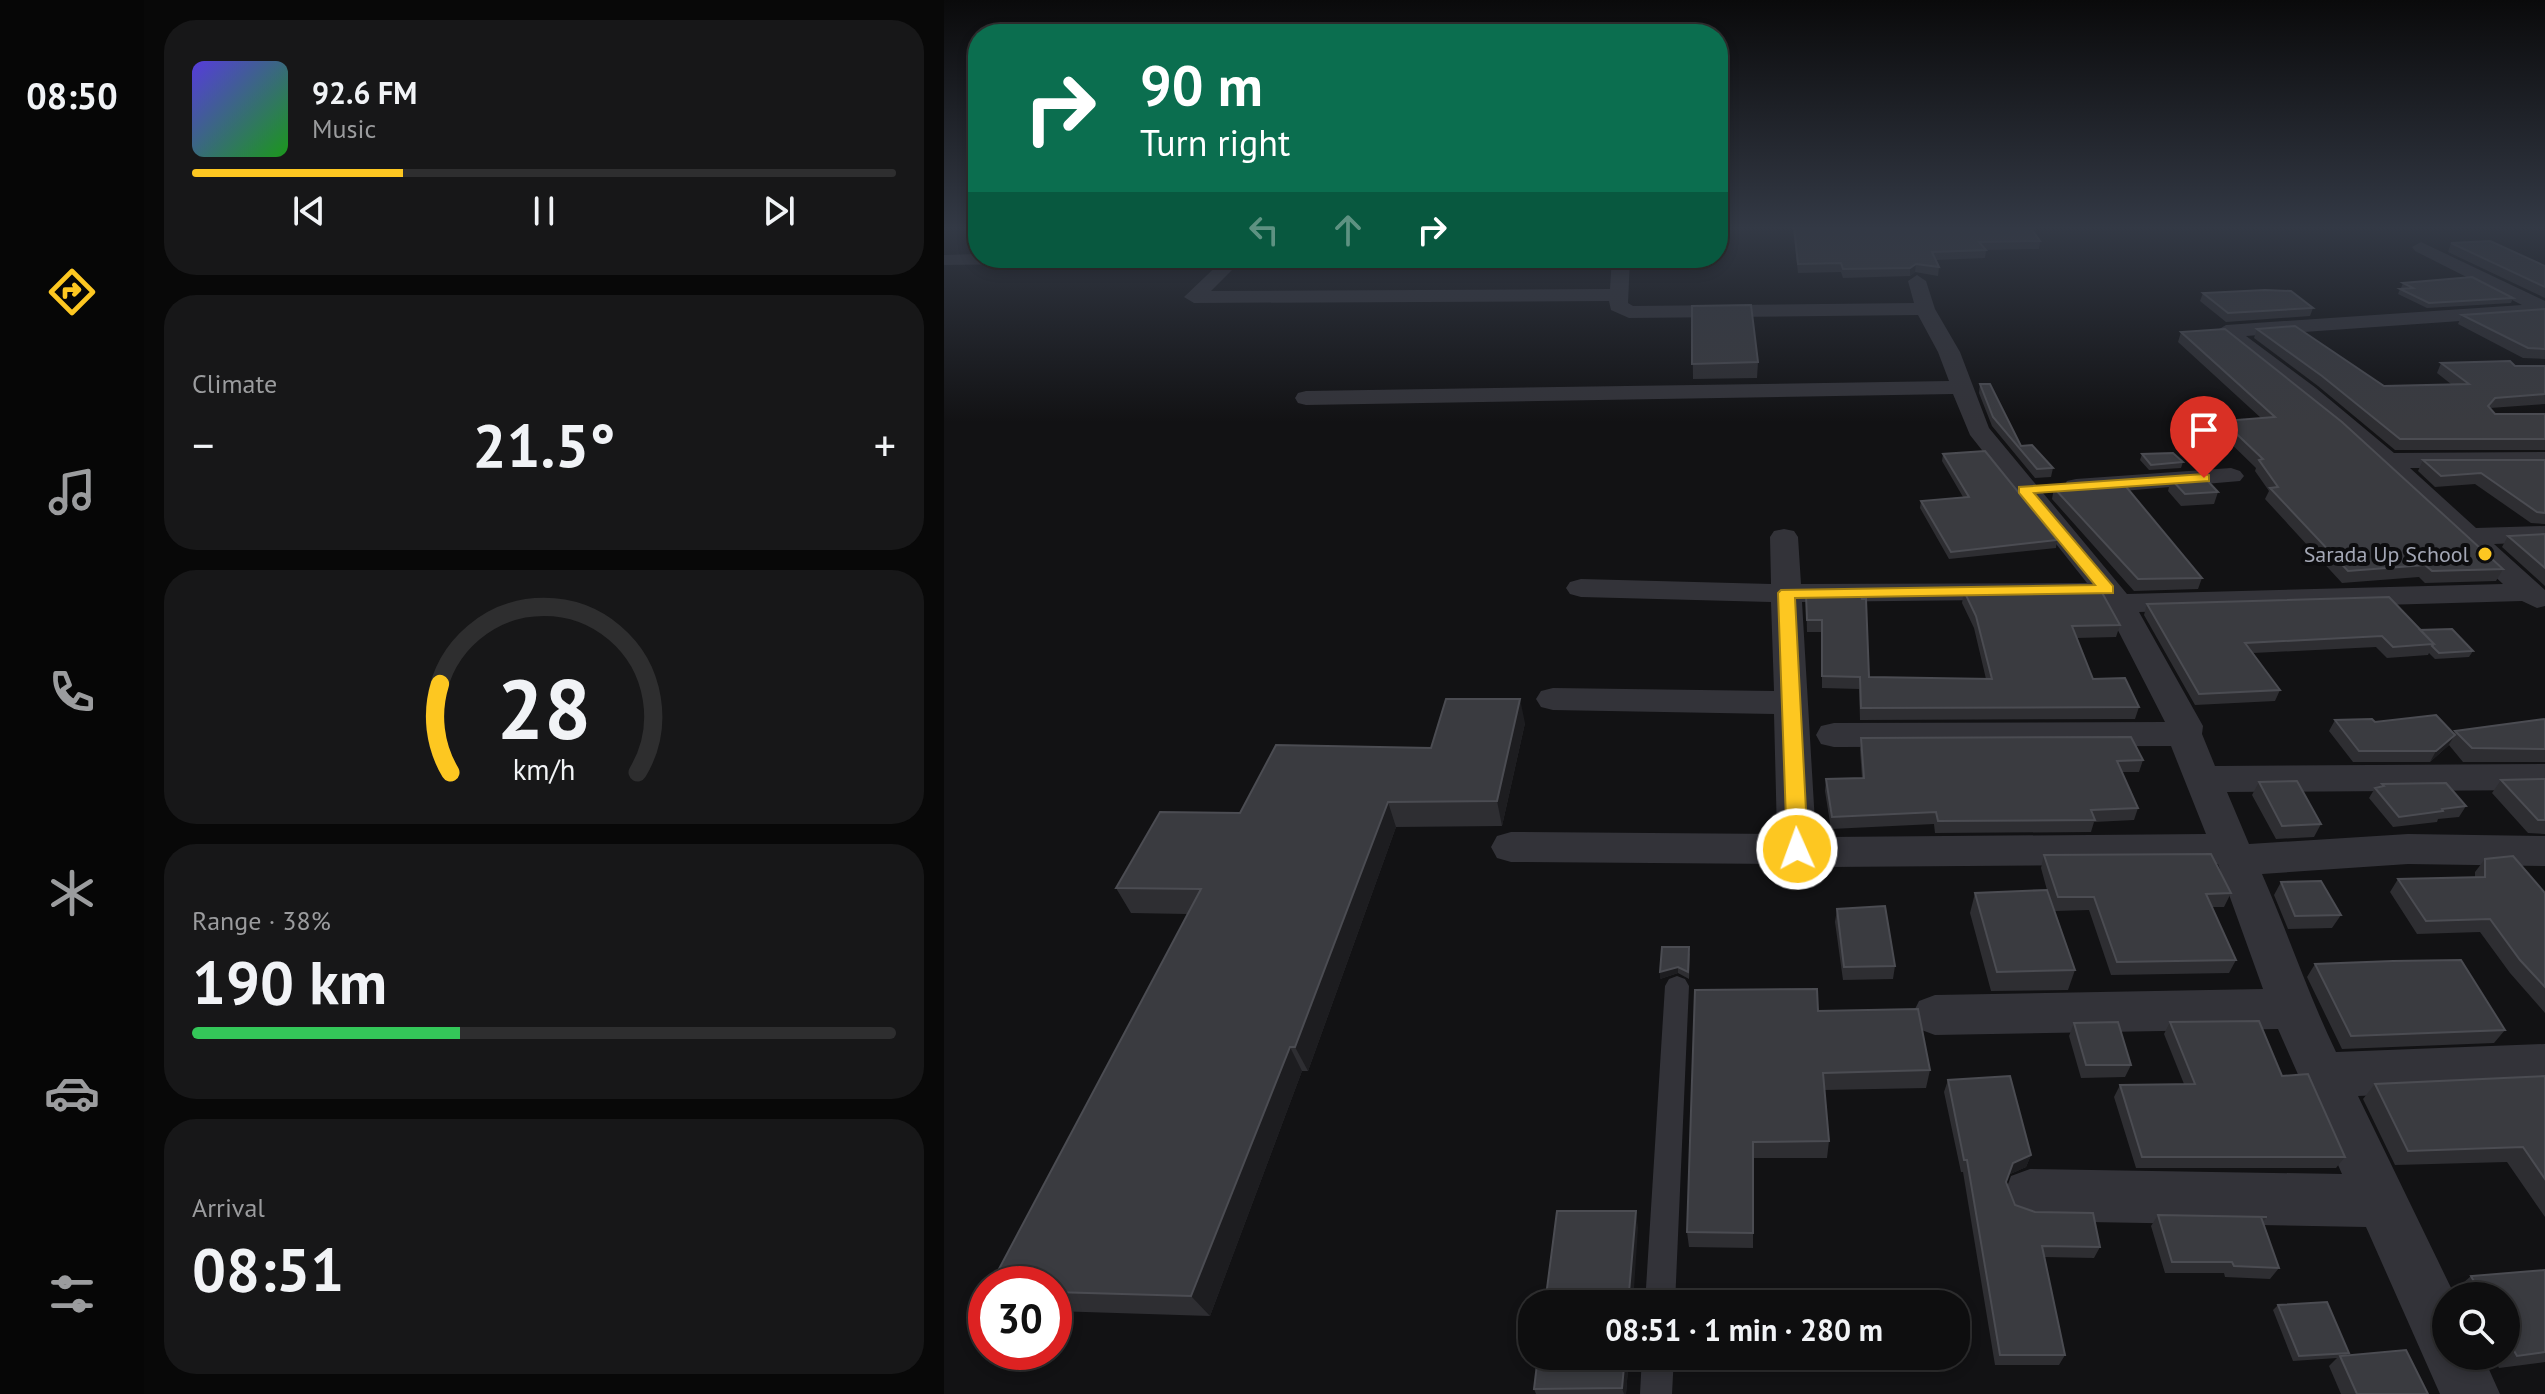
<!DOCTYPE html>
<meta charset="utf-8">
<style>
:root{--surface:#0e0e0f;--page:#171718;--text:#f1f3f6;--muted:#9b9c9e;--line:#2e2e2f;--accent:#fdc721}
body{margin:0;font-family:"PT Sans",sans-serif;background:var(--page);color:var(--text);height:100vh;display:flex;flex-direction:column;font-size:30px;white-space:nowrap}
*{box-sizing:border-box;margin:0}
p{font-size:26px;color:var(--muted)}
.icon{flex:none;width:44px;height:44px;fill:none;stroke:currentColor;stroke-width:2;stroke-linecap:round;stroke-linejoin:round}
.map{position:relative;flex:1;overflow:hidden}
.sheet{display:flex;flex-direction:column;gap:20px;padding:20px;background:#080808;width:800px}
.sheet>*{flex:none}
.banner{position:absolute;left:24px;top:24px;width:760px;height:244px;border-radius:32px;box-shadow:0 4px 12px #0003,0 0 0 2px var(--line);background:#0b6e4f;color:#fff;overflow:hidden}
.buttons{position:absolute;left:1488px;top:1282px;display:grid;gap:16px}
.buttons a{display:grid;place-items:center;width:88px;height:88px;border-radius:50%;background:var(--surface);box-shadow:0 4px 12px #0003,0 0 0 2px var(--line);font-size:40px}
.speed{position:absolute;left:24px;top:1266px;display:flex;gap:16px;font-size:40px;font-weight:700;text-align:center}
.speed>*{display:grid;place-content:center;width:104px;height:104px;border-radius:50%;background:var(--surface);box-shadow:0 4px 12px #0003,0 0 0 2px var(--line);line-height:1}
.speed .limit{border:12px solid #d22;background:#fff;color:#111}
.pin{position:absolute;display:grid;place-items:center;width:68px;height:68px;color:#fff;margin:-82px -34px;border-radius:50% 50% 50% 0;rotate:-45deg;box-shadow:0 0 8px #0007}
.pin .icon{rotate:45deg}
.me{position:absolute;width:88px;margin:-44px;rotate:358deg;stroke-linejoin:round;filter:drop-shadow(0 0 6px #0008)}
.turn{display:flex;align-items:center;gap:28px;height:168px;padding:0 40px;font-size:36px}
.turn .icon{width:104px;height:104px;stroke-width:2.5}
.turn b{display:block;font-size:56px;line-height:68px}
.lanes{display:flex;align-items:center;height:76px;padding:0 40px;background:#0003;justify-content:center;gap:40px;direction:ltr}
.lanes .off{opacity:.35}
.big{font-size:60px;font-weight:700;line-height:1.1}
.sheet .tile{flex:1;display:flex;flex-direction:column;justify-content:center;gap:12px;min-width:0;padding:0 28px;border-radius:32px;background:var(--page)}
.sheet .dial{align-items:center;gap:0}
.dial svg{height:208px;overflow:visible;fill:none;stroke:var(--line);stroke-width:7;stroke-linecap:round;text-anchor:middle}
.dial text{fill:var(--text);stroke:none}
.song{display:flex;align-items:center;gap:24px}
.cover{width:96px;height:96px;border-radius:12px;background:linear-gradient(135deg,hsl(250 70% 55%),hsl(120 70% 35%))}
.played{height:8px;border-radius:4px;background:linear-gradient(90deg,var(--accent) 30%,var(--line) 30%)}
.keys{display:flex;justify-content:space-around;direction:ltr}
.heat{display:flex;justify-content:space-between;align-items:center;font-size:44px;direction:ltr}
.charge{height:12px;border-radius:6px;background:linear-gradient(90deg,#34c759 38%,var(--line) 0)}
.trip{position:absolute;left:574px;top:1290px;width:452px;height:80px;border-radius:32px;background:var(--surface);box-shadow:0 4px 12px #0003,0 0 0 2px var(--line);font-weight:700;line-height:80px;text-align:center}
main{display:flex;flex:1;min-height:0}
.tab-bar{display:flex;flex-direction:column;width:144px;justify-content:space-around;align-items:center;background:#060606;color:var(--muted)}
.tab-bar .icon{width:56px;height:56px}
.tab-bar .current{color:var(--accent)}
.tab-bar b{font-size:36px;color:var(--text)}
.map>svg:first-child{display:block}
</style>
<main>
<nav class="tab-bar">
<b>08:50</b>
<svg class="icon current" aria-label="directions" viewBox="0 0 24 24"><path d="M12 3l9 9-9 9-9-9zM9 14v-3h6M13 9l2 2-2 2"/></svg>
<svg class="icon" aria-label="music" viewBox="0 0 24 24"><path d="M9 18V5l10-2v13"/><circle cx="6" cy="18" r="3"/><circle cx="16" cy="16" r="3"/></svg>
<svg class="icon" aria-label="phone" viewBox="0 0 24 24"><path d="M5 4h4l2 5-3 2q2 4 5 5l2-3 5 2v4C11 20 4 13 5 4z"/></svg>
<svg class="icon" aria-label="climate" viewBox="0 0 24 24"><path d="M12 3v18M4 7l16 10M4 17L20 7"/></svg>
<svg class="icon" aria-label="car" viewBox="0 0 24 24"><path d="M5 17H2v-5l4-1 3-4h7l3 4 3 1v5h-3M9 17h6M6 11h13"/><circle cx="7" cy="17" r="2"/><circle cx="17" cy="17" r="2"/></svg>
<svg class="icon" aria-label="filters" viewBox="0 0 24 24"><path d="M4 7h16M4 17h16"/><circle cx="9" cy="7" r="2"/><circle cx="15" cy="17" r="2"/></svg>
</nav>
<section class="sheet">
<div class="tile">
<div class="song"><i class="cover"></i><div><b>92.6 FM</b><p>Music</p></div></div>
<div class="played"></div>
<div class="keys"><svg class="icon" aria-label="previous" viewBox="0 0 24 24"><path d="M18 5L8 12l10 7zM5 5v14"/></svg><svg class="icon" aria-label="pause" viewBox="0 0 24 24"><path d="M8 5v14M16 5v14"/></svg><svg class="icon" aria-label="next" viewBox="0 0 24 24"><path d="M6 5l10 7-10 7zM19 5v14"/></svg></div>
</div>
<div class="tile"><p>Climate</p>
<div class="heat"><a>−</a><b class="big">21.5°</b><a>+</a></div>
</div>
<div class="tile dial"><svg viewBox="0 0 100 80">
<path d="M14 69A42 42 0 1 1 86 69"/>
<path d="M14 69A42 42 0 0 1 10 35" stroke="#fdc721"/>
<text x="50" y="56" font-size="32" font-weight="700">28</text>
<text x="50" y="72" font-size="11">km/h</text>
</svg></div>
<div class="tile"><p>Range · 38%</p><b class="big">190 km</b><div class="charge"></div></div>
<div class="tile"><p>Arrival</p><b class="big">08:51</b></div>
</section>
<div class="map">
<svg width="1601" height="1394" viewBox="0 0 1601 1394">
<rect width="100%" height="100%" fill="#121214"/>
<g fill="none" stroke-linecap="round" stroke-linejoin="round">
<path fill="#333339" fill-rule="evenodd" d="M733,976L741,979L745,986L731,1304H701L721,986L725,979Z
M698,1356H730L728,1394H696Z"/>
<path fill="#333339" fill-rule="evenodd" d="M1477,242L1601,301V315L1302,336L1372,388L1450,453L1601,452V468H1466L1532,528L1601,526V542L1550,544L1601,590V606L1593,608L1578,601L1195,612L1259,726L1258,734L1271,766L1601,764V790L1283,792L1305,844L1464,834L1601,836V866L1464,864L1318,874C1344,933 1364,994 1392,1052L1601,1044V1088L1414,1096L1511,1296H1502V1356H1539L1556,1394H1496L1422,1227L1086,1221L1067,1214L1060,1195L1067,1176L1086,1169L1398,1174L1334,1029L991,1035L975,1029L968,1015L975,1001L991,995L1319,989L1274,864L884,867L870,863L868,859L853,864L567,862L553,858L547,847L553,836L567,832L833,834L830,714L609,710L597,707L592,699L597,691L609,688L830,691L827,602L637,597L626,594L622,588L626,582L637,579L827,584L826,537L830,531L840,529L850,531L854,537L857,584L1143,583L1026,435L1009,394L362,405L354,403L351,398L354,393L362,391L1005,381L994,352L974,315L685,318L667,310L665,301L250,303L240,297L281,258H300L267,291L666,289L668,258H686L684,303L689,306L970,303L964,281L973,275L982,281L991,309L1016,352L1045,428L1183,594L1559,584L1395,431L1272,331L1282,325L1578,305L1471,251L1468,247ZM1149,591L1161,605L1221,722L890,723L877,726L872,735L877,744L890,747L1227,746L1262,834L884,837L872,840L858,602L1135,599L1146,596Z
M34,254V258H168L159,263L0,265V255Z
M1287,468L1296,471L1300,476L1296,481L1132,495L1123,493L1119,487L1123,481L1132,479Z"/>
</g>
<path fill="#2e2e32" d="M849,227H1086L1096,241L1095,249L1042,250L1041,258L992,260L995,267L994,276L971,272L966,276L899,278L897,272L854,273Z
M1507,243L1601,266V298L1504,252Z
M1459,283L1569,298L1567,303L1483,308L1454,294L1456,289H1459L1457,288Z
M1259,293L1369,308L1366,316L1282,322L1256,301Z
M748,306L814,362L813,378L749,379Z
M1601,309V359L1579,358L1514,324L1518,315Z
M1313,329L1440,386L1507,384L1493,373L1497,363L1571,366H1601V404L1546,408L1551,414H1601V450H1451L1374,386L1310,338Z
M1237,332L1559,569L1552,581L1481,583L1475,577L1398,583L1321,499L1325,491L1311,471L1312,468L1275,432L1279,421L1317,418L1234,342Z
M1036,384L1077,446L1109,468L1107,477L1091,478L1048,426L1035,393Z
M999,454L1113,540L1112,548L1005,559L976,508L977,501L1019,497L998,461Z
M1198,454L1239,462L1237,468L1205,470L1196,460Z
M1479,460H1601V524L1587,523L1531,484L1491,487L1474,471Z
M1227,479L1274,492L1270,504L1237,506L1224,491Z
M1110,488L1258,578L1254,589L1190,591L1108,499Z
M1601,534V586L1558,547L1564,536Z
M1020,591L1176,625L1172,637L1132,638L1149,679L1195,707L1191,719L916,720L915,689L878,688V632H863L862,595L925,677L1042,679L1030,628L1018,603Z
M1203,604L1476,630L1529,651L1525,657L1491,659L1485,653L1484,655L1443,658L1432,647L1309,653L1336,690L1331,701L1251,705L1200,615Z
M1391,720L1431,722L1510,734L1511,731L1601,720V762H1519L1505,745L1486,762H1409L1385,731Z
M581,723L558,826L452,827L364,1071H358L266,1316L110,1311V1284L243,914L187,913L172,888L296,813L487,748Z
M917,738L1199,760L1195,772H1178L1194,808L1190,820L1150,822L1147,832L991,833L990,824L887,829L881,791L882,779L918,778L916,750Z
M1601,779V834L1584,833L1548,793L1557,780Z
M1315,782L1377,824L1370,837L1332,839L1308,795Z
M1438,784L1522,806L1515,817L1494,819L1493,822L1449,827L1425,798L1431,788L1436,787Z
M1100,855L1287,893L1280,907H1268L1292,960L1285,973L1167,975L1145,910L1111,911L1131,970L1124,990L1047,991L1026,913L1031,893L1103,890L1097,868Z
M1541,859L1601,893V1013L1566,973L1536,932L1473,934L1446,892L1454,879L1531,877V872Z
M1337,882L1397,915L1388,928L1344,929L1330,895Z
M893,909L951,966L949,979L899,980L891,922Z
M746,953L745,979L734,973L716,979Z
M1371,964L1561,1030L1550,1043L1398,1049L1363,977Z
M874,1011L986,1070L982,1088L881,1090L885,1141L883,1158H809V1248L745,1247L743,1232Z
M1226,1022L1338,1076L1401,1157L1392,1168H1192L1170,1097L1176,1085L1240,1084L1220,1034Z
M1130,1023L1187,1065L1181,1077L1137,1078L1125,1036Z
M1601,1076V1217L1563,1162L1451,1165L1419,1099L1431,1084Z
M1004,1080L1087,1155L1082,1167L1064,1175L1062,1182L1071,1205L1156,1247L1150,1258L1100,1257L1121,1355L1115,1365H1051L1019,1172H1017L1000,1092Z
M1214,1215L1323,1217L1319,1222L1335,1268L1326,1279L1281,1277L1280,1273H1221L1207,1226Z
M1601,1270V1362L1555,1368L1549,1356H1562V1296H1515L1511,1290L1527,1276Z
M1334,1305L1405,1353L1402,1355L1484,1394H1397L1385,1366L1393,1358L1349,1361L1329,1310Z
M685,1356L682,1394H592L590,1389Z"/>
<path fill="#1d1d20" d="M972,264L971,272L966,276V268Z
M576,699L581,723L558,826L553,801Z
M1511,735L1504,746L1486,762L1492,751Z
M444,802L452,827L364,1071L351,1047Z
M734,967V973L716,979V972Z
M346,1047L358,1071L266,1316L247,1296Z
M1087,1155L1082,1167L1064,1175L1069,1163Z
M692,1211L694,1228L689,1304H684Z
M681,1356H685L682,1394H680L678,1388Z"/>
<path fill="#3a3b40" stroke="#4b4c52" stroke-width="2" d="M850,227H1086L1096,241L1035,242L1042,250L988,252L995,267L972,264L966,268L899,269L897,263L854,264Z
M1546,241L1601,266V287L1507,243Z
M1528,277L1569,298L1485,303L1456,289L1469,288L1459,283Z
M1321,290L1347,291L1369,308L1284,313L1259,293Z
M807,305L814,362L748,364V306Z
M1601,309V349L1584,348L1518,315Z
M1351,326L1440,386L1525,384L1497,363L1566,361L1571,366H1601V394L1551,398L1544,406L1551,414H1601V439H1456L1378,376L1313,329Z
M1281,329L1398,422L1559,569L1488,571L1481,565L1404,571L1326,488L1334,487L1315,460L1319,459L1279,421L1331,417L1237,332Z
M1036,384H1046L1077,446L1088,445L1109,468L1093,469L1049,417Z
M1041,451L1113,540L1007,552L977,501L1025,497L999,454Z
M1229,453L1239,462L1207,465L1198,454Z
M1479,460H1601V513L1593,512L1537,473L1497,476Z
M1260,477L1274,492L1241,494L1227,479Z
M1179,483L1258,578L1194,579L1110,488Z
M1601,534V568L1564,536Z
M1156,589L1176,625L1128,626L1149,679L1181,678L1195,707L917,708L916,677L878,676V620H863L862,595L917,594L918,599H922L925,677L1048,679L1032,616L1020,591Z
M1445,597L1490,644L1449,647L1438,636L1301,643L1336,690L1255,694L1203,604Z
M1508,629L1529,651L1495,653L1488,646L1490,644L1476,630Z
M502,699H576L553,801L444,802L351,1047H346L247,1296L110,1292V1284H47L257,889L172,888L216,812L296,813L332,745L487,748Z
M1492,715L1511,735L1492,751H1415L1391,720L1428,719L1431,722Z
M1600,719L1601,720V749L1528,748L1511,731Z
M1187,737L1199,760L1173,761L1194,808L1147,810L1151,820L994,821L992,812L888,817L882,779L920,778L917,738Z
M1601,779V820H1594L1557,780Z
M1353,781L1377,824L1338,826L1315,782Z
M1502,783L1522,806L1498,809L1499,811L1455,817L1431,788L1440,786L1438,784Z
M1267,854L1287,893L1262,894L1292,960L1173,962L1150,897H1114L1100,855Z
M1569,856L1601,893V987L1576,960L1546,919L1482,921L1454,879L1541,877V859Z
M1377,881L1397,915L1351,916L1337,882Z
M1103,890L1131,970L1053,972L1031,893Z
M941,906L951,966L900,967L893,909Z
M718,947H745L744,972L734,967L716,972Z
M1517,960L1561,1030L1407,1036L1371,964L1449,961Z
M873,989L874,1011L974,1009L986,1070L879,1073L885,1141L809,1142V1233L743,1232L751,990Z
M1315,1021L1338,1076L1364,1074L1401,1157H1198L1176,1085L1251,1084L1226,1022Z
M1174,1022L1187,1065H1142L1130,1023Z
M1066,1076L1087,1155L1069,1163L1062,1182L1071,1205L1091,1212L1149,1213L1156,1247L1098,1246L1121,1355H1056L1023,1160H1020L1004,1080Z
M1601,1076V1179L1579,1147L1464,1151L1431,1084Z
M613,1211H692L684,1304H601Z
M1214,1215L1323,1217H1317L1335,1268L1290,1266L1288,1262H1228Z
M1601,1270V1352L1573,1356L1562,1337V1296H1538L1527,1276Z
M1383,1302L1405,1353L1355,1356L1334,1305Z
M1462,1350L1484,1394H1413L1396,1356Z
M594,1356H681L678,1388L590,1389Z"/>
<linearGradient id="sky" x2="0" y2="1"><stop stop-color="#0a0a0b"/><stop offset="0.54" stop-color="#333945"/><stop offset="1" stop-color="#333945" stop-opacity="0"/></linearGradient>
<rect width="1601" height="422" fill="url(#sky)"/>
<path fill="#fdc721" stroke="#a48115" stroke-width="2" d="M1260,474L1265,475V481L1090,493L1169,586V593L851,598L864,849L861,855H846L843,849L834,593L837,590L1151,585L1075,493V487Z"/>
<circle fill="#fdc721" stroke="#0d0d0f" stroke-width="3" cx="1541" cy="554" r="8"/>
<g text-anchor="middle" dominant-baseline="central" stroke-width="8" stroke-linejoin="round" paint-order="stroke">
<g font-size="22" fill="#a3a7b5" stroke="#0d0d0f" text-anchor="end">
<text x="1525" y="554">Sarada Up School</text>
</g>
</g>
</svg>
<div class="buttons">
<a><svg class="icon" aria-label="search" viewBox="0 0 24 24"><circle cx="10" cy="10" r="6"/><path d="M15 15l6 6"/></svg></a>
</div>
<div class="speed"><div class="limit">30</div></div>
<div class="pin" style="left:1260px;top:478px;background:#d93025"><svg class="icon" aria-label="arrive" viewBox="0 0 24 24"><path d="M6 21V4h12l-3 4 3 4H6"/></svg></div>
<svg class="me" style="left:853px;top:849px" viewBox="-20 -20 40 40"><circle r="17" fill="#fdc721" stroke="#fff" stroke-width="3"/><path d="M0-11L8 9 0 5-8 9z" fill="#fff"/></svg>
<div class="trip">08:51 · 1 min · 280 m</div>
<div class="banner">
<div class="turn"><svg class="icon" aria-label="right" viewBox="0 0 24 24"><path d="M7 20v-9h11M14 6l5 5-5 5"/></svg><div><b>90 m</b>Turn right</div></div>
<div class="lanes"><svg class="icon off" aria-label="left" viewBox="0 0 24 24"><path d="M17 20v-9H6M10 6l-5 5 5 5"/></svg><svg class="icon off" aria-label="ahead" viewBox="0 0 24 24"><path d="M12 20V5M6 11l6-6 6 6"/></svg><svg class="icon" aria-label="right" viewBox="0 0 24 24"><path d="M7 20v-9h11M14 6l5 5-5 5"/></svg></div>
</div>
</div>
</main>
